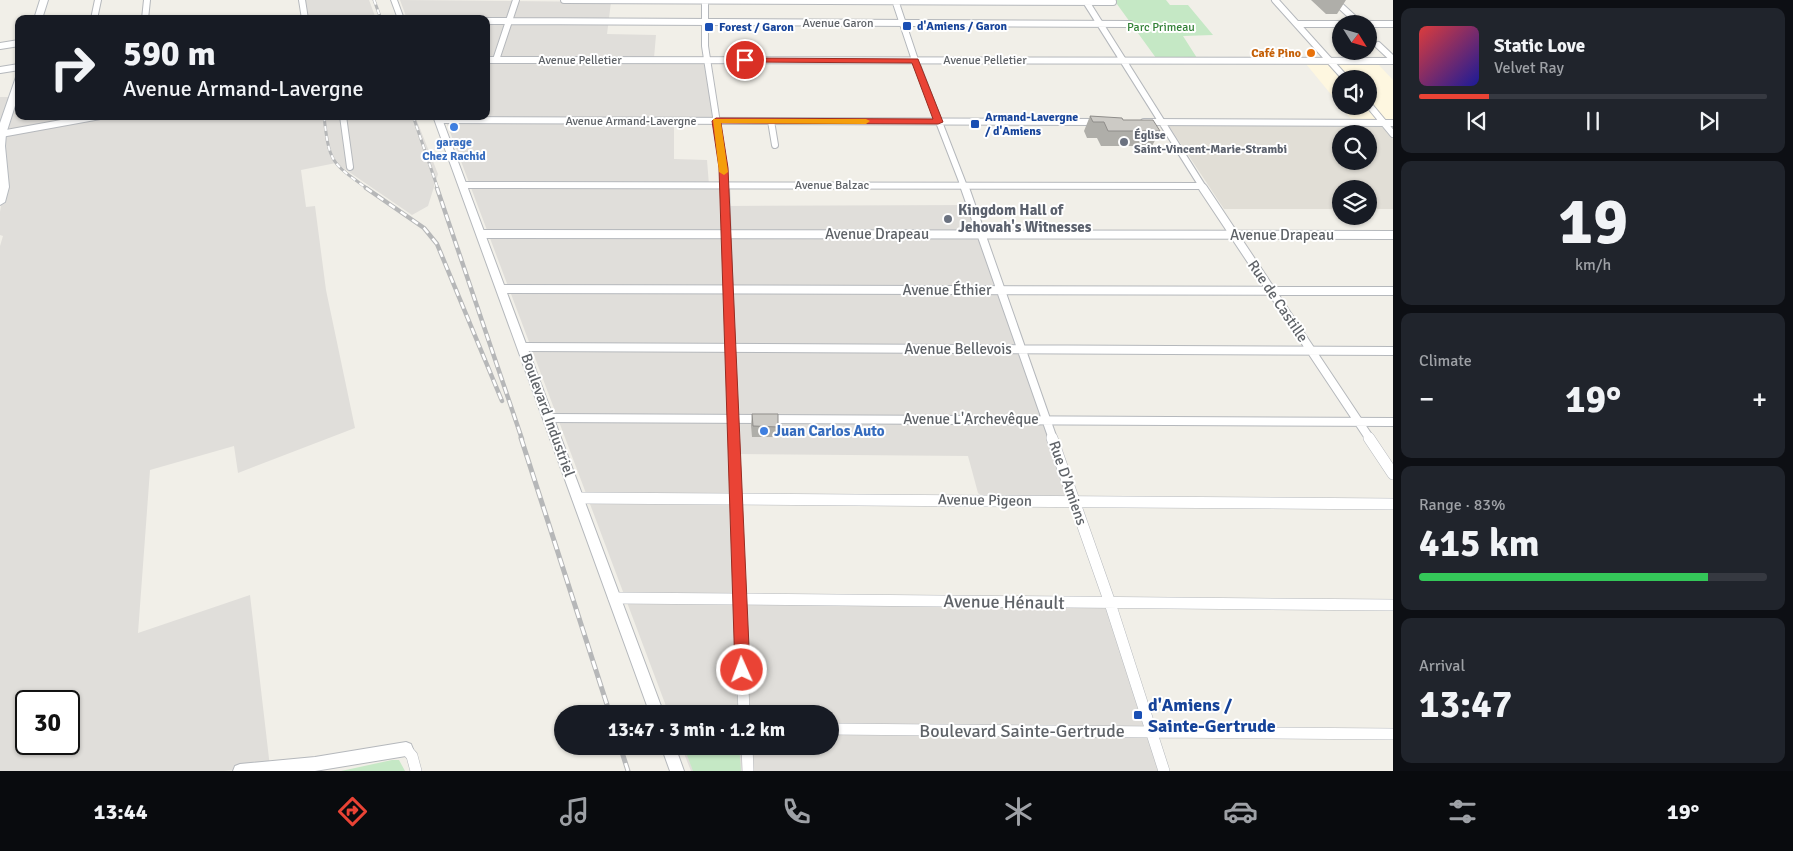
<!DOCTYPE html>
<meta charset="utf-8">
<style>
:root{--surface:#171b24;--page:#20242c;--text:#f1f3f6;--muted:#9ea1a6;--line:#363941;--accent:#ea4335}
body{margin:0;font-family:Signika,sans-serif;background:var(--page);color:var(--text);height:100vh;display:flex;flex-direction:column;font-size:19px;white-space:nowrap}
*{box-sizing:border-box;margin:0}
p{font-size:16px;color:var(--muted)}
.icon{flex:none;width:28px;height:28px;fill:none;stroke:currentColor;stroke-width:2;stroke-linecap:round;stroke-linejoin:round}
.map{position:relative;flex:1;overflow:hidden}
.drawer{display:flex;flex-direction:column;gap:8px;padding:8px;background:#0d0f14;width:400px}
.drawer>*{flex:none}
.hud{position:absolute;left:15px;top:15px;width:475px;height:105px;border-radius:10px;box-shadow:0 1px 4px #0004;background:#171b24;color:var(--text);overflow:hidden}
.needle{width:32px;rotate:127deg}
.controls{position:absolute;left:1332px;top:15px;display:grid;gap:10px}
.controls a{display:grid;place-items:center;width:45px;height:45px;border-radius:50%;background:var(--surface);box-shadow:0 1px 4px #0004;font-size:25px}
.speed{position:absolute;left:15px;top:690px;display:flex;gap:10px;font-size:25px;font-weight:700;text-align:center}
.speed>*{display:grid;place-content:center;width:65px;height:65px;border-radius:50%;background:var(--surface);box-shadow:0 1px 4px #0004;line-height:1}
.speed .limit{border:2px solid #111;border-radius:8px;background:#fff;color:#111}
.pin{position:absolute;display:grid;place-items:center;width:42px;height:42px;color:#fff;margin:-21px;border:2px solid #fff;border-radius:50%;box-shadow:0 1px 5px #0007}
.me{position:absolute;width:55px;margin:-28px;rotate:358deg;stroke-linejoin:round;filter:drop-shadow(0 0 4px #0008)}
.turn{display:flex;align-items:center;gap:18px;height:105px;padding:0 25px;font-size:22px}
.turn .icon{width:65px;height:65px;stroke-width:2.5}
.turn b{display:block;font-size:35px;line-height:42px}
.big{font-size:38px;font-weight:700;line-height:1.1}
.drawer .tile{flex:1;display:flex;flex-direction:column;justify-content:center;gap:8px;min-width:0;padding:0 18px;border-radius:10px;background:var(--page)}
.drawer .dial{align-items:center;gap:0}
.dial b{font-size:65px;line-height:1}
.song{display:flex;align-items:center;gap:15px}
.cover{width:60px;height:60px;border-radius:8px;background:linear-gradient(135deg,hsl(0 70% 55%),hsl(240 70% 35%))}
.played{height:5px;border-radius:2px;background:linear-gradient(90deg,var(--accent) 20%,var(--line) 20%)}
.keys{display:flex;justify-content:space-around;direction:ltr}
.heat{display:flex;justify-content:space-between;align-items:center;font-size:28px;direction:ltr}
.charge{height:8px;border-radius:4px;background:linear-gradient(90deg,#34c759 83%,var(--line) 0)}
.trip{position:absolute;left:554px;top:705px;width:285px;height:50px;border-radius:25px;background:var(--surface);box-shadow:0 1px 4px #0004;font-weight:700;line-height:50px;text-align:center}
.menu{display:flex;height:80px;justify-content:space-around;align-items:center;background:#090b0e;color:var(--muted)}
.menu .icon{width:35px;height:35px}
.menu .on{color:var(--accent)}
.menu b{font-size:22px;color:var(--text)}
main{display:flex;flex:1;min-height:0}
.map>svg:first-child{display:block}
</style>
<main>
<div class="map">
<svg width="1393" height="771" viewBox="0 0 1393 771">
<rect width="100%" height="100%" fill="#f1efe8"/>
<path fill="#fef7e0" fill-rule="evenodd" d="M1306,64H1378L1393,80V120H1352ZM1341,79H1369V106H1341Z"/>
<path fill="#e0deda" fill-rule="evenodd" d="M304,0H369L376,19H303Z
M400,0L611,2L607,34L656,35L654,58L708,60L716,121H674V159L707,160L709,185H724L726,206L970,205L1074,501L986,499L978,493L968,456L735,454L740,599L1110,603L1164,771H691L681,746H830V714H669L444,116H486V19H407Z
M0,97H19V116H415L438,174L428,206L412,215L336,163L301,170L306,207L315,206L326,290L355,428L238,473L234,446L150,470L138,633L250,595L270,767L224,771H0V246L3,236L0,235V212L4,187L0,134ZM26,701H69V744H26Z"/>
<path fill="#e1ded6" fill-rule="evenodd" d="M1169,126H1381L1393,139V209H1369V189H1341V209H1224ZM1341,134H1369V161H1341Z"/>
<path fill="#c5e8c5" d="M1114,0H1166L1170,5H1188L1213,35L1183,36L1197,58H1156Z
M688,746H739L741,771H693L687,755Z
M392,760H399L405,771H341Z"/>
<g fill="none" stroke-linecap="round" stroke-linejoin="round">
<defs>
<path id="minor-far2" d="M302,0L305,19
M564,0L1113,2
M705,0V46L724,168L725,189
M895,0L915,60L965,189
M1085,0L1204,189
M1275,0L1346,79
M1334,0L1360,24
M94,19L98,0
M145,19L147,0
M486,21L1130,24
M1298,24H1341
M1369,24H1393
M1378,45L1393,59
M0,46L19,43
M486,60L1393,61
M496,60L516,0
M0,70L19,67
M1369,105L1393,134
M343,116L350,167
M439,120L1098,122
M771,121L775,145
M1144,122L1393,123
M1,134L100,116
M463,185L1202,186"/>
<path id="minor-far1" d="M725,188L734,439
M965,188L1053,439
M1203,188L1370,439
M481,234L1393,235
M501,289L1393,291
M523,347L1393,351
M548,418L1393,422"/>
<path id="minor" d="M734,438L744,714
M1052,438L1110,603L1164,771
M1369,438L1393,474
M578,498L1393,504
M614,598L1393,605
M830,729L1393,734
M747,746L748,771
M406,749L412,756L416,771"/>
<path id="tertiary" d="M391,0H397L404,19H398Z
M433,116H441L664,714H650Z
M406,742L411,744L413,749L411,754L406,756L315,771H233L235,766L240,764L315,757Z
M661,746H675L684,771H670Z"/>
<path id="secondary" d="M40,0H48L42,19H34Z
M16,77H19V93L6,134L5,146L9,187L5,202L0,205V123Z"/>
</defs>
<use href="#minor-far2" stroke="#b5b8bc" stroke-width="8"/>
<use href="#minor-far1" stroke="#b5b8bc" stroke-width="10"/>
<use href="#minor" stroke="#b5b8bc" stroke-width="12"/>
<use href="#tertiary" stroke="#b5b8bc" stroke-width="2"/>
<use href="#secondary" stroke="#b6babf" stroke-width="2"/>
<use href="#minor-far2" stroke="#fff" stroke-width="6"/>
<use href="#minor-far1" stroke="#fff" stroke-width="8"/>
<use href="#minor" stroke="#fff" stroke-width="11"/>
<use href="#tertiary" fill="#fff" fill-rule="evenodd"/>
<use href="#secondary" fill="#fff" fill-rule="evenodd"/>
<defs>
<path id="rail-far2" d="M374,0L381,19
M324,116C329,162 331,163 368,189
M413,116L438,189"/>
<path id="rail-far1" d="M366,188L424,228L437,244L502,401
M437,188L522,439"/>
<path id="rail" d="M521,438L610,714
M620,746L628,771"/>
</defs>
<use href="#rail-far2" stroke="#b6b7b8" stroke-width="3"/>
<use href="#rail-far1" stroke="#b6b7b8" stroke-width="4.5"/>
<use href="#rail" stroke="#b6b7b8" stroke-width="5"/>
<use href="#rail-far2" stroke="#fff" stroke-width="2" stroke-dasharray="5" stroke-linecap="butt"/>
<use href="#rail-far1" stroke="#fff" stroke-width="2.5" stroke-dasharray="7" stroke-linecap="butt"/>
<use href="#rail" stroke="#fff" stroke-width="3" stroke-dasharray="9" stroke-linecap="butt"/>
</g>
<path fill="#afaea9" d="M1311,0H1346L1337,14H1326Z
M1090,116L1123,120L1160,131L1152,146H1101L1097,138H1087L1084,131Z
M752,414L778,427L777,437H752L751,425Z"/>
<path fill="#cccac5" stroke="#8f8d8a" d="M208,17V19H194Z
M1090,116L1122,118L1123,120H1153L1160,131H1108L1104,122H1093Z
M752,414H778V427L753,426Z"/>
<path fill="#ea4335" stroke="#982c22" d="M745,58L918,59L943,122L938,124L721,123L728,168L750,670L748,676L742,678L737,676L735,670L719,168L712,121L716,118L933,119L912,63L742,62L741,60Z"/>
<path fill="#f59e0b" d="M713,119H866L870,121L866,124L721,123L728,172L724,175L719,172Z"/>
<g fill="#1a4fb4" stroke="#fff" stroke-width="2">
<rect x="902" y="21" width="10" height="10" rx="2.5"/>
<rect x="704" y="22" width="10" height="10" rx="2.5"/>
<rect x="970" y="119" width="10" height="10" rx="2.5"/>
<rect x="1133" y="710" width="10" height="10" rx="2.5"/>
</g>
<circle fill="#e8710a" stroke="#fff" stroke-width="2" cx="1311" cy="53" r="5"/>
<g fill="#3f7fe0" stroke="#fff" stroke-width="2">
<circle cx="454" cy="127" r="5"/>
<circle cx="764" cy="431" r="5"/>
</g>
<g fill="#6b7280" stroke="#fff" stroke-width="2">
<circle cx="1124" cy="142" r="5"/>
<circle cx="948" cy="219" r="5"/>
</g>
<g text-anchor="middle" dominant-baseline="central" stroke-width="4" stroke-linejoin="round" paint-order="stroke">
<g font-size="12" fill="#5f6368" stroke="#fff">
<text x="838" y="23">Avenue Garon</text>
<text x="580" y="60">Avenue Pelletier</text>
<text x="985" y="60">Avenue Pelletier</text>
<text x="631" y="121">Avenue Armand-Lavergne</text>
<text x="832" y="185">Avenue Balzac</text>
</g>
<g font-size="12" font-weight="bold" fill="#164399" stroke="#fff" text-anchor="start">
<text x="917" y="26">d'Amiens / Garon</text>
<text x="719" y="27">Forest / Garon</text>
<text x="985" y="117">Armand-Lavergne<tspan x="985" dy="14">/ d'Amiens</tspan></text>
</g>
<g font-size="12" fill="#348238" stroke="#fff">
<text x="1161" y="27">Parc Primeau</text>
</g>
<g font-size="12" font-weight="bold" fill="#c56008" stroke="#fff" text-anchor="end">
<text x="1301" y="53">Café Pino</text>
</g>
<g font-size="12" font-weight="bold" fill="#5b616d" stroke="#fff" text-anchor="start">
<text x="1134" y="135">Église<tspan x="1134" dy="14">Saint-Vincent-Marie-Strambi</tspan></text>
</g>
<g font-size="12" font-weight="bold" fill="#366cbe" stroke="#fff">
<text x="454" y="142">garage<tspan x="454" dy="14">Chez Rachid</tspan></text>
</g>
<g font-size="15" font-weight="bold" fill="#5b616d" stroke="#fff" text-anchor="start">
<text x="958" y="210">Kingdom Hall of<tspan x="958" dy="17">Jehovah's Witnesses</tspan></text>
</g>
<g font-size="15" fill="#5f6368" stroke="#fff">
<text x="877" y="234">Avenue Drapeau</text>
<text x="1282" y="235">Avenue Drapeau</text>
<text x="947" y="290">Avenue Éthier</text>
<text transform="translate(1278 301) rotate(56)">Rue de Castille</text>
<text x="958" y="349">Avenue Bellevois</text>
<text transform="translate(548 415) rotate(70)">Boulevard Industriel</text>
<text x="971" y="419">Avenue L'Archevêque</text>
<text transform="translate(1068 483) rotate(71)">Rue D'Amiens</text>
<text transform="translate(985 500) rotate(1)">Avenue Pigeon</text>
</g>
<g font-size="15" font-weight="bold" fill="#366cbe" stroke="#fff" text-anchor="start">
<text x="774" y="431">Juan Carlos Auto</text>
</g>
<g font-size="18" fill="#5f6368" stroke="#fff">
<text transform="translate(1004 602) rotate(1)">Avenue Hénault</text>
<text x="1022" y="731">Boulevard Sainte-Gertrude</text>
</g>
<g font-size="18" font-weight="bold" fill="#164399" stroke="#fff" text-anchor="start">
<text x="1148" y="705">d'Amiens /<tspan x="1148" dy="21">Sainte-Gertrude</tspan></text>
</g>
</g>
</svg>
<div class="controls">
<a><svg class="needle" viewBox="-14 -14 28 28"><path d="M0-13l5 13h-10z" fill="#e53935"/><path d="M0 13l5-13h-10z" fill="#9ea1a6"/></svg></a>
<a><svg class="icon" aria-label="sound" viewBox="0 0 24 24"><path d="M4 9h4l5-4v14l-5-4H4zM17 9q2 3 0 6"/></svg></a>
<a><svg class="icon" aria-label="search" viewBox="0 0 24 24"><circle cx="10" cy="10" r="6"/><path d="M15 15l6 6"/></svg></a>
<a><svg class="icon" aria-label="layers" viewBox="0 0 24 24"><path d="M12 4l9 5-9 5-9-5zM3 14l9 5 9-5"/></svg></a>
</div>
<div class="speed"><div class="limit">30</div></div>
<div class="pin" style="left:745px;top:60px;background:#d93025"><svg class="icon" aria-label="arrive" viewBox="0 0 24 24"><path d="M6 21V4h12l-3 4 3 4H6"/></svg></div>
<svg class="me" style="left:742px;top:670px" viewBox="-20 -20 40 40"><circle r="17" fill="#ea4335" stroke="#fff" stroke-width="3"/><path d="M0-11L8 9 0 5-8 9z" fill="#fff"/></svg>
<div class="trip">13:47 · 3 min · 1.2 km</div>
<div class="hud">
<div class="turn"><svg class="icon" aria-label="right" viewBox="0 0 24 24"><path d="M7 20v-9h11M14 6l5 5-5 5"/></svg><div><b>590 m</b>Avenue Armand-Lavergne</div></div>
</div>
</div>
<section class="drawer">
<div class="tile">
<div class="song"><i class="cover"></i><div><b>Static Love</b><p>Velvet Ray</p></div></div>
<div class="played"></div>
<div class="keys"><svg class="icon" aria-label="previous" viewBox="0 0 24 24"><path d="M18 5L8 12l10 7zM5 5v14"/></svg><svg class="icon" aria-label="pause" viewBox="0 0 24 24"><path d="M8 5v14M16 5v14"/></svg><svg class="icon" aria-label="next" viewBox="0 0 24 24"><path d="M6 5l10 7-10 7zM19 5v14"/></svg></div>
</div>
<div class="tile dial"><b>19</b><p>km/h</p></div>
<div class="tile"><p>Climate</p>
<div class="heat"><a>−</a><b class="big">19°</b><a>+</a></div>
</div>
<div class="tile"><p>Range · 83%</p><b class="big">415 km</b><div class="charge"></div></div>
<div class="tile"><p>Arrival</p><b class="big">13:47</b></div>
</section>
</main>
<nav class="menu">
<b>13:44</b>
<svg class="icon on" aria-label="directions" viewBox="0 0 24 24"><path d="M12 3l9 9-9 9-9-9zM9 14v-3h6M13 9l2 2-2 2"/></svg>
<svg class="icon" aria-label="music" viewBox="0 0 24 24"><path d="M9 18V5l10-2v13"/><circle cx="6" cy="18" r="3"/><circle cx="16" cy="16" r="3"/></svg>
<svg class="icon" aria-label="phone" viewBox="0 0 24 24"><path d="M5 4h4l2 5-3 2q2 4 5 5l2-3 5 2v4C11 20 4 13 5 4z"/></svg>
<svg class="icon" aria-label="climate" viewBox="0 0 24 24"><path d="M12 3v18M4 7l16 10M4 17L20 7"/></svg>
<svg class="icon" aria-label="car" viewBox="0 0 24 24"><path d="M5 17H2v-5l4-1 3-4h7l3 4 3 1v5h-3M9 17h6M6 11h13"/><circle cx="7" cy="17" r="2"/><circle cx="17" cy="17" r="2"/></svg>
<svg class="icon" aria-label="filters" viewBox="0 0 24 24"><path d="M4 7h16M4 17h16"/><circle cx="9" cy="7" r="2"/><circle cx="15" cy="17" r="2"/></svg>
<b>19°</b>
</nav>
